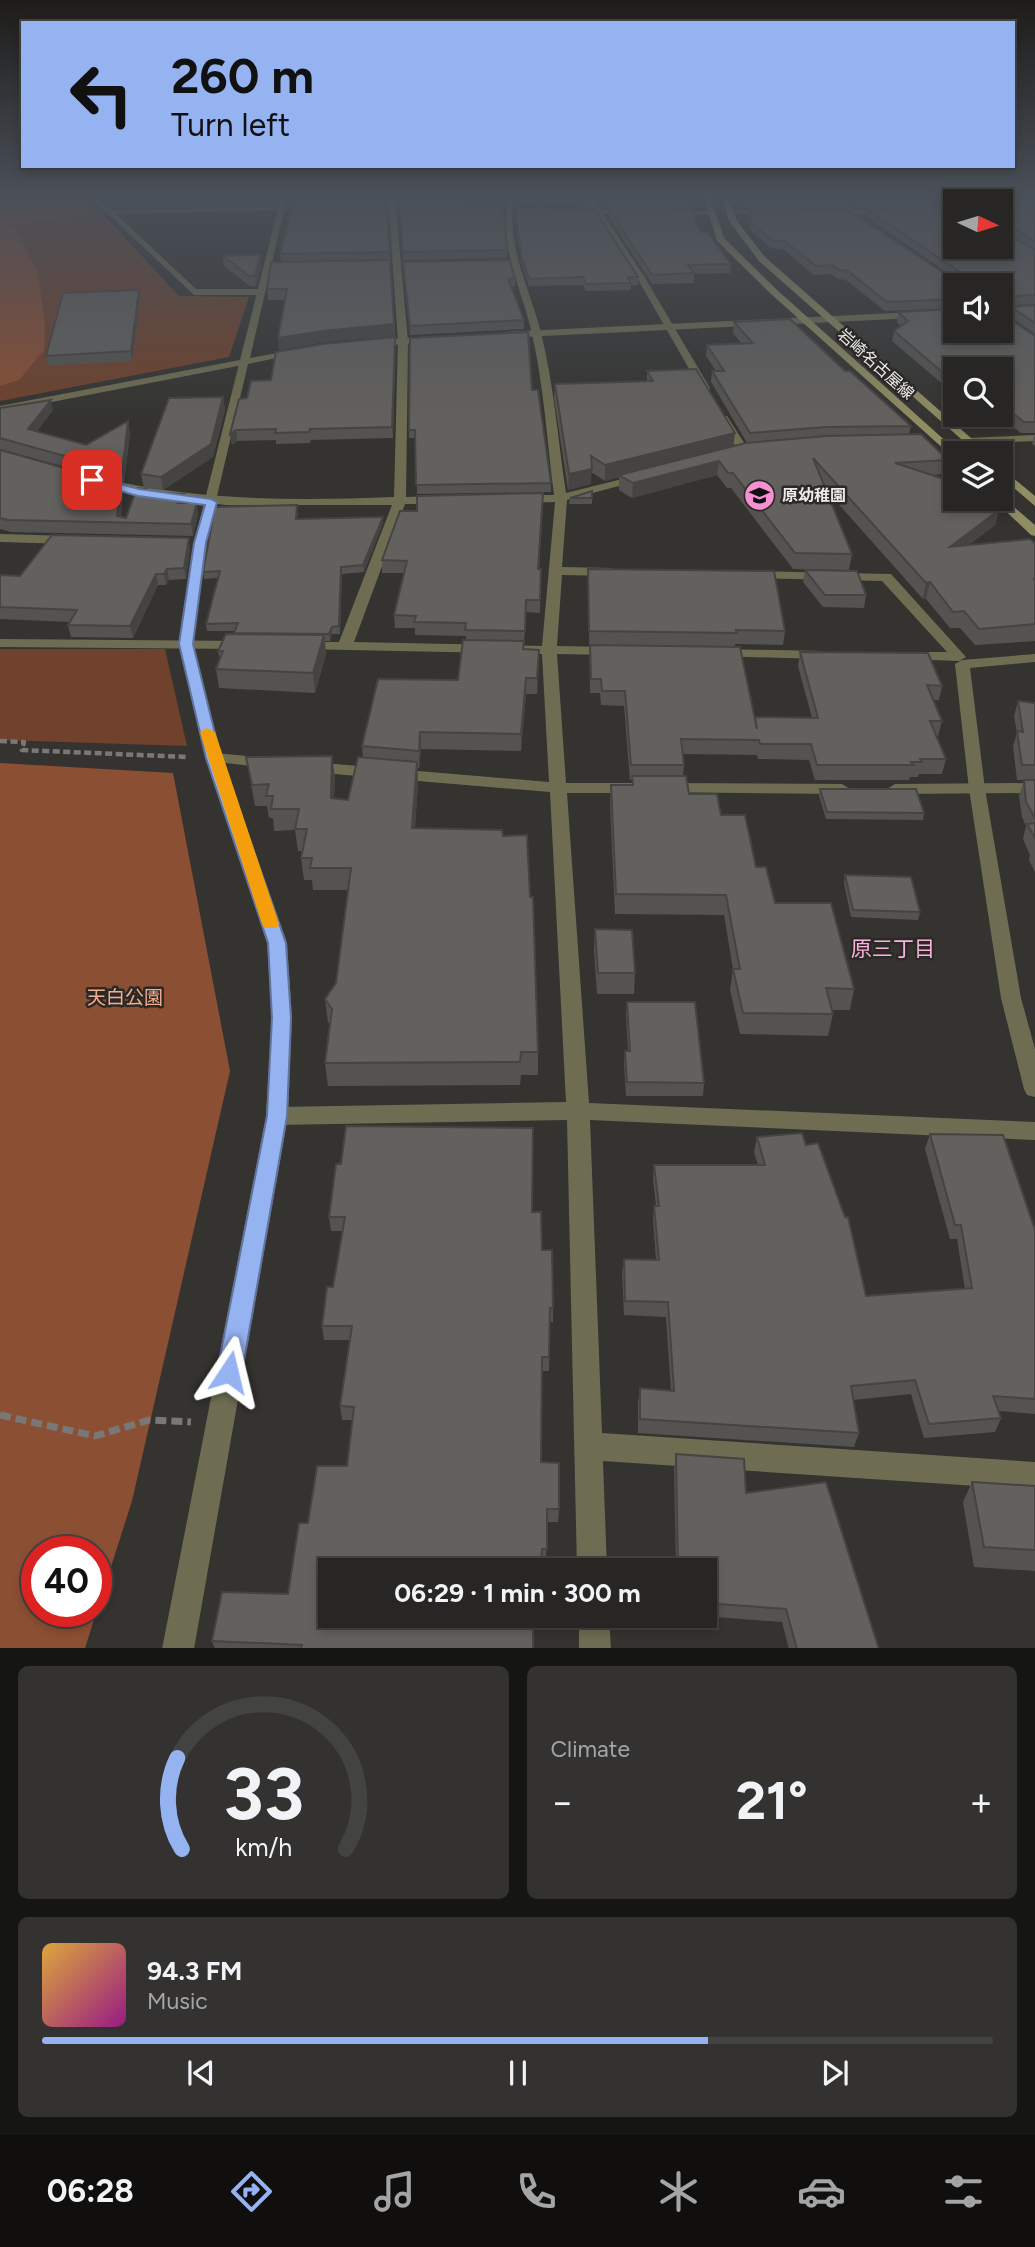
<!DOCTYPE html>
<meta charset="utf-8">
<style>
:root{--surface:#272624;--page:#333231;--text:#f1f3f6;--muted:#a4a5a6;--line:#434341;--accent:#95b2f1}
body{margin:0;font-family:Figtree,"Noto Sans JP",sans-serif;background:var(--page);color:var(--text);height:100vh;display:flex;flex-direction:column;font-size:26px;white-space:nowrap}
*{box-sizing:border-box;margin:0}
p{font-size:23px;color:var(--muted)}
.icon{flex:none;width:38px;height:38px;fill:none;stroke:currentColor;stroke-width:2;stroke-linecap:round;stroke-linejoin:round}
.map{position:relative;height:1648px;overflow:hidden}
.sheet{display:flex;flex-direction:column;gap:18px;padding:18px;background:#151514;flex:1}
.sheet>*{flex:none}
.banner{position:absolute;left:21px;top:21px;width:994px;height:147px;border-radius:0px;box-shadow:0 4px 10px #0003,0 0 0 2px var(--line);background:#95b2f1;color:#111;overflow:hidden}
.needle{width:46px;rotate:94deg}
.fabs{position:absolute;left:943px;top:189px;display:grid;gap:14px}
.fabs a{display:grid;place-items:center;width:70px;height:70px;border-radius:0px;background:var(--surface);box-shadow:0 4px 10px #0003,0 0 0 2px var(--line);font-size:35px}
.speed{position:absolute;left:21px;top:1536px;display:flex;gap:14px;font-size:35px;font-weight:700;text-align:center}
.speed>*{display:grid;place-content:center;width:91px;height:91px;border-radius:50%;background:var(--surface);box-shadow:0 4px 10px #0003,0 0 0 2px var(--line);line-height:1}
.speed .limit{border:10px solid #d22;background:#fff;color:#111}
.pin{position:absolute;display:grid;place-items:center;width:60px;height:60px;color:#fff;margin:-30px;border-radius:14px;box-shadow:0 4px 10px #0006}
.me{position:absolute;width:77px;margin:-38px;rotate:10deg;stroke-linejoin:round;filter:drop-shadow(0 0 5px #0008)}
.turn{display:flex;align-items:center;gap:24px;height:147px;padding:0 35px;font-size:32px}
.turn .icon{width:91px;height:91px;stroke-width:2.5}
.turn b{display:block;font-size:49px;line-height:60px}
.big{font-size:52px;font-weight:700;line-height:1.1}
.sheet .card{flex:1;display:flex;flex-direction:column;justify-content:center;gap:10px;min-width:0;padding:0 24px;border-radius:10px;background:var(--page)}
.sheet .dial{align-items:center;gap:0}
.dial svg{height:182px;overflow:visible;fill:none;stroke:var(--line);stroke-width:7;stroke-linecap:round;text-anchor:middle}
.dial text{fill:var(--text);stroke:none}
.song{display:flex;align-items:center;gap:21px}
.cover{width:84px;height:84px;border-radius:10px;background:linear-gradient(135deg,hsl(40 70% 55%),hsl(310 70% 35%))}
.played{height:7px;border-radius:4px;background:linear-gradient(90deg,var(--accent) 70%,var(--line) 70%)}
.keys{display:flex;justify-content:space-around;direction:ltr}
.heat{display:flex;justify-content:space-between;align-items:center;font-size:38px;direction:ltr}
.sheet .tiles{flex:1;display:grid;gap:18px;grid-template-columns:1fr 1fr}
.card:last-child{grid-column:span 2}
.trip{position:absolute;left:318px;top:1558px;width:399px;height:70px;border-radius:0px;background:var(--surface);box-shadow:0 4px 10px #0003,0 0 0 2px var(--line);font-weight:700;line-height:70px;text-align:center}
.menu{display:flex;height:112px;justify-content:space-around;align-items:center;background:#100f0e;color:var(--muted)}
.menu .icon{width:49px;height:49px}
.menu .selected{color:var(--accent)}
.menu b{font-size:32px;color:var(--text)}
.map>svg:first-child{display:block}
</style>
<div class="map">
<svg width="1035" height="1649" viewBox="0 0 1035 1649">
<rect width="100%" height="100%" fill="#343330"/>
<path fill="#70422d" d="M0,193H83L179,296L249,297L229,357L0,401Z
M0,649H165L187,746L0,740Z"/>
<path fill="#8b4f34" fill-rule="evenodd" d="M0,193H80L88,201L91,213L13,225L37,270L45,321L44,350L19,380L0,386Z
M0,763L173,773L230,1071L132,1501L85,1648H0ZM37,1552H96V1612H37Z"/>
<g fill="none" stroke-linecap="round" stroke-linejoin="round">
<path stroke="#797876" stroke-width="4.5" stroke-dasharray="7 3.5" stroke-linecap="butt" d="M0,741L24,742L22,750L188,757"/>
<path stroke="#797876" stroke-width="7" stroke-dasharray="11 5" stroke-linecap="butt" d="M0,1415L95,1436L149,1420L191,1422"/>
<path fill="#6e6d52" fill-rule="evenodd" d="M86,193H93L111,210L315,207L319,209L116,214L196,289H261L265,292L261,295H194Z
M388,193H394L396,206L427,208L396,210L408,341L406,497L438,496L444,500L438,504H405L354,642L542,646L555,502L518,503L512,499L518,495H554C547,442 544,386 532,334C522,288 495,241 510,193H516C503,241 530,288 541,333C554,384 558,441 566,493L642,474L648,478L567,500L562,567L611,568L618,572L611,576L562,575L557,646L611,647L618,651L611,655L557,654L566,783H632L640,788L632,793H567L589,1103L1035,1122V1140L590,1120L602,1433L1035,1462V1490L603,1461L607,1570H577L567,1120L277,1125L269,1122L266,1116L269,1110L277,1107L566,1102L550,792L311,772L303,767L311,762L549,782L542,654L298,649L296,646L298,643L303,642H339L392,505H226L142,495L95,482L101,478C198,501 295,501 394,497L398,341L389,210L360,208L388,206Z
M589,193H595L594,200L600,209L634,212L603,214L644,276L710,388L709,390L700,388L636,276L595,214L570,211L592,209L586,200Z
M836,193H842L852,210L893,212L857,215L861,218L857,220L848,215H827L830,211H845Z
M935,193H943L956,201V206Z
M672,210L710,211L714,213L710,215L669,214Z
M730,210H770L774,212L727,214Z
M245,359L250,362L248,364L0,412V406Z
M719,416H727L750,452L748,454H740L718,418Z
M1035,435V441L969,444L963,441L969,438Z
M0,534L71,536L77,540L71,544L0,542Z
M751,571L891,574L966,657L959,661L903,659L901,656L903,653L908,652H947L882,581L746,578V572Z
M0,639L243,641L250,645L243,649L0,647Z
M719,649L821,651L828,655L821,659L714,656L712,653L714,650Z
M214,753L269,758L277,763L269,768L208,761L206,758Z
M664,783L842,784L850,789L842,794L658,792L656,788L658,784Z
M1035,783V793L895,794L887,789L895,784Z
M579,1615H609L611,1649H579Z"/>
<path fill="#6e6d52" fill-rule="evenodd" d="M282,193H288L250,358L299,349L304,352L248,364L206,543L193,644L222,758L287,943L292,1018L288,1116L194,1649H162L266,1116L272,1018L267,943L206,758L179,644L194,543Z
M1035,306V312L1001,314V308Z
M956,310V316L505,338L500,335L505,332Z
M431,336L436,339L434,341L372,347L367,344L372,341Z
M1035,654V662L970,668L985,789L1021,998L1035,1049V1097L1027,1095L1024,1089L1001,998L969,789L955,664L962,660Z"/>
<path fill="#8f8d62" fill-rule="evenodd" d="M703,193H709L724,238L776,289L959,453H956V460L770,293L717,241Z
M721,193H727L737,221L765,257L988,453H977L759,261L729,221Z
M1001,468L1035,496V506L1001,477Z
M1001,496L1035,525V536L1031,535L993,499H1001Z"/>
</g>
<path fill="#555351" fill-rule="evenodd" d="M110,193H223L220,196L113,198V194H110Z
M298,193H386L385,203L297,205L296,197Z
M395,193H508L503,205L398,203Z
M517,193H586L587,206L515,205Z
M596,193H687L689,200L688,208L601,206Z
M741,193H838L842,200L841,208H770L956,281L958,280L866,217L867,209L956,207L1001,204H1035V304L1001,306L1002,314L1035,336V446L1032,444L1035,433H1021L999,415H1001V369H956V385L945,386L892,341L894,331L901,326L897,322L898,312L1001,331L956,285V308L885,311L846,280L838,279L832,274L814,275L784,250L771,248L751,231L747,215L748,208L745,207ZM1001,230H1002L1034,250L1001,231Z
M845,193H944L952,198L950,206L854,208Z
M947,193H1035V202L1001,203L959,201Z
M399,205L507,250V258L403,260Z
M608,207L700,232L731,264L730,273L694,274V283L652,284L608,216Z
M515,208L638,277V285H631V290L586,291L583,285L529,286L521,262Z
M390,252L395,336L324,342L279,350L285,300H268L267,289L281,262L280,254Z
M223,256L261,265L256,286H250L224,266Z
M403,262L515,278V287H511L524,320V329L410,335Z
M139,290L140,299L132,361L48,366L46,356Z
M1035,305V334L1009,316L1011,307Z
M734,322L845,371L911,426L909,434L948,460L945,474L932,475L956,499H980L978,504L999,510L995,525L969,545L1035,543V641L975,645L960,628H950L926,599H923L826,490L852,554L849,570L793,569L731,488H727L717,475L632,498L619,490V477L605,481L591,472V484L568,490L554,398L555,384L647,381V371L733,446L747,443L711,382L712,371H716L706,356L707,345L742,344L733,333Z
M395,347L393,438L311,440L310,443L276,444V440L237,441L232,445L230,434L247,398L271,380Z
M532,390L551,483V492L417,494L416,438H409V430Z
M223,397L225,410L213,457L163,490L144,488L141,474Z
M0,408L53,410L37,431L86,445L130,432L124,483L0,449Z
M0,450L123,495L121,516L126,518L145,489L146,493L186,503L198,514L193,536L11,532L0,529Z
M592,491V504H569L570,498Z
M543,505L539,569H541L540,613L526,612L524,644V649L539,650L537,694H526L521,751L421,749L419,768H417L418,783L415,829L538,1052V1075H521L520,1085L328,1086L325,1063L330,1025L328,1022L325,999L336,983L348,890H313L312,880H304L301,858L302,851H298L295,830L274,831L273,818H269L267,806H255L246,757L332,756L335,778L334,798L348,800L363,757L362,746L458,680L466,640V636L415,635V628H395L394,615L404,573H382V560Z
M298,512L297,518L383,523L364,572L342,574L340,634H332L330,641H325L326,654L315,693L219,688L216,669L220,659L218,651L234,634V631H207L206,624L218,578L204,579L203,572Z
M190,549L186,579L169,580L166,585H158L133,638L71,637L68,625L70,622L0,619V575L20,576Z
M588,569L785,631L783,645L735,644V647L755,718H812L798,666L800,652L942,686L939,700H933L942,721L938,736H937L946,759L942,774H919L918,777H910L909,780H815L809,760L758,759L757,755L683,754L684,765L683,776L689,794L721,815L756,867L775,903L854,989L850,1010H831L833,1014L828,1036L740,1034L730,990L733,969L724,915L615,914L610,805L611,785H632V780H630L624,706L601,705L600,693H590Z
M805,570L866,595L864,608L823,607L803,582Z
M1018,701L1035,703V872L1029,860L1030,855L1023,839L1026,826L1022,817L1019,796L1024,780H1017L1013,746L1017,733L1014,716Z
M820,789L924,813L923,820L826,819L819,796Z
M845,875L920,912L918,920L851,917L844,883Z
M595,929L635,973L634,994H597L594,950Z
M627,1002L704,1083L703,1096H626L624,1064L625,1051H628L626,1015Z
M930,1134L1035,1230V1414L998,1411L1001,1418L995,1432L924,1438L911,1394L853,1400L859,1433L854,1447L638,1433V1402L640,1388L671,1391L666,1317L624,1315L622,1273L624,1259L656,1260L653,1220L654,1206H656L653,1179L654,1165H758L754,1152L757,1137L806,1145L866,1296L965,1289L957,1239H950L925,1149Z
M532,1212L542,1250L553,1308V1322H550L549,1371H542L541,1462L559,1509L558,1522H547L546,1563L331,1570L533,1649H215L212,1641L288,1594L308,1523L347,1466L353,1420H342L340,1406L350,1340H324L322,1326L333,1287L342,1231H331L329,1217Z
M676,1454L746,1493L879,1649H789L782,1622L690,1615H705V1570H676L674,1468Z
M972,1482L1035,1486V1571L974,1567L963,1502Z"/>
<path fill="#454442" d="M505,193H508L503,205V197Z
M260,255L261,265L256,286L255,276Z
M139,290L140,299L132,361L131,351Z
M394,324L395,336L324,342L279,350L278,338L323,331Z
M395,337V347L393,438L392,427Z
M223,397L225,410L213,457L163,490L161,477Z
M51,400L53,410L30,439L28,429Z
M128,421L130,432L124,483L122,472Z
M236,430L237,441L232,445L230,434Z
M735,433L733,448L619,475V477L605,481V465Z
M719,461L717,475L632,498L633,483Z
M592,469L591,484L568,490L569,474Z
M121,484L123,495L120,523L117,516Z
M184,494L186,506L178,503Z
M968,499H980L978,506L966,500Z
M197,503L198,514L193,536L191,524Z
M999,510L995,525L946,563L950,547Z
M383,517V523L364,572L363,565Z
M189,538L190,549L186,579L184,568Z
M341,567L342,574L340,634L339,626Z
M167,569L169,580L166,585L164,574Z
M156,574L158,585L133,638L130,626Z
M930,582L926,599H923L926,583Z
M332,627V634L330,641L329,634Z
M324,635L326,654L315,693L313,673Z
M539,650V666L537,694V678Z
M526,678V694L521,751V734Z
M420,732L421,749L419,768V751Z
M332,756L335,778L333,819L331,798Z
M417,762L418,783L413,851L412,828Z"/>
<path fill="#63615e" stroke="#454442" stroke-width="2" d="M298,193H385V195L296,197Z
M397,193H505L503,197L398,195Z
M517,193H585L587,198L515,197Z
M600,193H687L689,200L602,198Z
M744,193H838L842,200H746Z
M850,193H944L952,198L855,200Z
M960,193H1035V195L1003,196L1001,203V201H959Z
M386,204L390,252L280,254L293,206Z
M1001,204H1035V241L1004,222H1001Z
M399,205L503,207L507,250L403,252Z
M608,207L692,209L700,232H707L731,264L688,265L694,273L652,275Z
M748,207L848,210L956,281L964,277L963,274L867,209L956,207V247H1001V226V231L1035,250V295L1001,297L1002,314L1035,336V422H1024L1001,404V369H956V375L947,376L894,331L908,321L898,312L956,309V331H1001V285H956V299L887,302L848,271L839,270L833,265L816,266L785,241L772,240L752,223Z
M515,208L594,209L638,277H628L631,283L586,284L583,277L529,279L521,255Z
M260,255L255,276H249L223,256Z
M390,260L394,324L323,331L278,338L287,289H267L271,262Z
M509,260L515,278L508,279L524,320L410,326L403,262Z
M139,290L131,351L46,356L63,293Z
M1035,305V323L1011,307Z
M790,319L845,371H850L911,426L827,427L750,433L712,371H724L707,345L753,343L734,322Z
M528,332L532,390H538L551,483L416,485L415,430H409L410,338Z
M395,337L392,427L310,429L309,432L275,433L276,429L236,430L230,434L239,399L247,398L251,381L271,380L276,352L323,344Z
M696,369L735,433L605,465L591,456L592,469L569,474L555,384L653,381L647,371Z
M223,397L211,444L161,477L141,474L169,398Z
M51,400L28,429L86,445L128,421L122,472L0,438V408Z
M921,434L948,460L895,463L956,483V499H968L966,500L999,510L950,547L1030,539L1035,543V579H1034L1035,581V624L979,629L964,611L953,612L930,582L926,583L813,458L852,554L795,553L733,473H728L719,461L633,483L619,475L746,443L827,436Z
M0,450L121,484L117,516L126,518L137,488L145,489L140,492L184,494L178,503H197L191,524L8,520L0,518Z
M592,491V498H570Z
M543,493L538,569H541L540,600H526L525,631L465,630L466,623L414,622L416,616L394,615L407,561L382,560L400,511H417V496Z
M297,505L296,519L383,517L363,565L341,567L339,626L332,627L329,634L234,633L238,623L206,624L220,571L203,572L215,507Z
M52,535L189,538L184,568L167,569L164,574H156L130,626L68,625L77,610L0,607V575L20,576Z
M588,569L774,571L785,631L736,630L737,633L589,631Z
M805,570L857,571L866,595H825Z
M226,634L324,635L313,673L216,669L223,651H218Z
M463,640L524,641L523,649L539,650L537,678H526L521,734L420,732L419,751L362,746L378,679L458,680Z
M590,645L740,647L757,729L755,717L818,718L800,652L928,653L942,686L927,685L942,721H930L946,759H920L922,762H911L913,765H817L811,744H760L759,740L681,739L684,765H631L625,691H602L601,679H591Z
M1018,701L1035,703V765H1022L1017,731L1023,732Z
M332,756L331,798L348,800L358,757L417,762L412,828L502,830L503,836L527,835L530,897H533L538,1052H521L520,1062L325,1063L332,1009L325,999L336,983L351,868H310L312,858H301L307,829H295L299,809H271L273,796H266L269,784L252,785L246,757Z
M632,776H686L689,794H717L721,815H745L756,867H766L775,903H831L854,989L826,988L833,1014L743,1013L733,969H740L726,895L616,894L611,785H633Z
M1024,780H1035V818L1026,802Z
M820,789H916L924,813L827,812Z
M1035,823V838L1027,824Z
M845,875L911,877L920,912L853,910Z
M595,929L632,930L635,973H598Z
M627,1002H695L704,1083L627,1082L625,1051H630Z
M346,1126L533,1128L532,1212H541L542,1250H552L553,1308H550L549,1357H542L541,1462L559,1463V1509H547V1549H542L541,1570H331V1615H533V1649H301L302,1645L212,1641L222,1592L288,1594L299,1523H308L317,1466H347L354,1407L340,1406L352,1326H322L327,1287H333L345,1217H329L336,1164H341Z
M802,1133L806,1145L818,1143L845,1217H848L866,1296L972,1288L961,1225H955L930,1134L1003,1135L1035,1230V1399L993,1396L1001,1418L929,1424L915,1380L851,1386L859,1433L640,1419V1388L674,1391L668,1302L625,1301L624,1259L659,1260L654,1206H659L654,1165H765L757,1137Z
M676,1454L744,1459L746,1493L826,1482L879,1649H797L786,1609L705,1603V1570H678Z
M972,1482L1035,1486V1550L984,1547Z"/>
<linearGradient id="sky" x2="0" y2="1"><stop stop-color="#1d1c1a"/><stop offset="0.46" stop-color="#4a5059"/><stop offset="1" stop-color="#4a5059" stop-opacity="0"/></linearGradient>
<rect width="1035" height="424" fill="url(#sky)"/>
<path fill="#95b2f1" stroke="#61749d" stroke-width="2" d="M92,477L139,489L211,499L217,502L206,543L193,644L221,758L286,943L291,1018L287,1116L242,1372L238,1380L229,1383L221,1380L217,1372L267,1116L272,1018L268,943L206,758L179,644L194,543L205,505L138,496L88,482L87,480Z"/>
<path fill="#f59e0b" d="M207,728L215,732L279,924L276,928H264L262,924L200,732Z"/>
<defs>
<symbol id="school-disc" viewBox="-11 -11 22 22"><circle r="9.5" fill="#f690d1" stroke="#2a2926"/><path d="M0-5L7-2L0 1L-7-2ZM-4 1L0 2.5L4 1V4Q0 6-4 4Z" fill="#111"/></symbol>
</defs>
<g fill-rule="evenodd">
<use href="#school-disc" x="742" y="478" width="35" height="35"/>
</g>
<g text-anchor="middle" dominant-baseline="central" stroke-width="5" stroke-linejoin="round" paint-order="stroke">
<g font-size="16" fill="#ecebea" stroke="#2a2926">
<text transform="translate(876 364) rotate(42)">岩崎名古屋線</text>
</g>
<g font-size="16" font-weight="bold" fill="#ecebea" stroke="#2a2926" text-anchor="start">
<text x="782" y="495">原幼稚園</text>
</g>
<g font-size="19" fill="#f5ac8d" stroke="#2a2926">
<text x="125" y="997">天白公園</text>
</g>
<g font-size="21" fill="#f9b1dd" stroke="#2a2926">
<text x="893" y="948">原三丁目</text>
</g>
</g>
</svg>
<div class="fabs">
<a><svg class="needle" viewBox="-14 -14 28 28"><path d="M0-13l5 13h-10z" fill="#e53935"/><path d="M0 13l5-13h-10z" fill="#a4a5a6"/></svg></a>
<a><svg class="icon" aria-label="sound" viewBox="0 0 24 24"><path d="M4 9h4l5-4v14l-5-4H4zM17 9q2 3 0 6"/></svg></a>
<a><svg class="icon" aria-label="search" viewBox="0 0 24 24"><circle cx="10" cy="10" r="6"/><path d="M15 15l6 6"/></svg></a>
<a><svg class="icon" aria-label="layers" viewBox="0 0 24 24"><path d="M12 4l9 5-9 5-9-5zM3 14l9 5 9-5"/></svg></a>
</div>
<div class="speed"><div class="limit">40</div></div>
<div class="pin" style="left:92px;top:480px;background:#d93025"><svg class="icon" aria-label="arrive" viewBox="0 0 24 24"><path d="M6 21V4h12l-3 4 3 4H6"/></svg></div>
<svg class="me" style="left:229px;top:1372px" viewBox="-20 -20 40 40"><path d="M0-17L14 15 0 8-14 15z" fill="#95b2f1" stroke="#fff" stroke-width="4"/></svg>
<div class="trip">06:29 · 1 min · 300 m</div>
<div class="banner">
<div class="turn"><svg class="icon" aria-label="left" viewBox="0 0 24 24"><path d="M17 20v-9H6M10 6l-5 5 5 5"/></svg><div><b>260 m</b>Turn left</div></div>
</div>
</div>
<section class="sheet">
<div class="tiles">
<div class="card dial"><svg viewBox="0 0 100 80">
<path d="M14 69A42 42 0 1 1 86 69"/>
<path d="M14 69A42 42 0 0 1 12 29" stroke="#95b2f1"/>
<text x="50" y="56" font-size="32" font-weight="700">33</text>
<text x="50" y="72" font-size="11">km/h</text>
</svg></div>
<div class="card"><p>Climate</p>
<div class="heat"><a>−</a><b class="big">21°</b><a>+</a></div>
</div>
<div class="card">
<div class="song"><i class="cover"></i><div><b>94.3 FM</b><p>Music</p></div></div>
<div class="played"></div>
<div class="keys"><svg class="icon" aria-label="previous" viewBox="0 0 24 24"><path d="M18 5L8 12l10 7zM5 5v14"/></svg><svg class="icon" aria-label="pause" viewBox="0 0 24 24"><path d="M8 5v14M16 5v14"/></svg><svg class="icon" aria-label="next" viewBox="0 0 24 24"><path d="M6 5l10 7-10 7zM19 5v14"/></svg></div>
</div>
</div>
</section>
<nav class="menu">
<b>06:28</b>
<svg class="icon selected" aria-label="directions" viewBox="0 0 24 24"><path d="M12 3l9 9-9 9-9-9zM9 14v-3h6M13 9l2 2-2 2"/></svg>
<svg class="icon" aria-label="music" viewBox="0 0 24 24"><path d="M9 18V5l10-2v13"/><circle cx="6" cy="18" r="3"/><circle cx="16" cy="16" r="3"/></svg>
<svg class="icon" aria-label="phone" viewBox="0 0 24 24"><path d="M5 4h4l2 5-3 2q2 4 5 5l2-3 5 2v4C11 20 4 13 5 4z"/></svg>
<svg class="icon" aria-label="climate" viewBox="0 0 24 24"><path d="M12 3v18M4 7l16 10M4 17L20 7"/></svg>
<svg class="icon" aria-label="car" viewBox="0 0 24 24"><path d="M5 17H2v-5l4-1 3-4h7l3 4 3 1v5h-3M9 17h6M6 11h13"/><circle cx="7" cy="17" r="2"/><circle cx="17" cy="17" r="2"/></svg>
<svg class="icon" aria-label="filters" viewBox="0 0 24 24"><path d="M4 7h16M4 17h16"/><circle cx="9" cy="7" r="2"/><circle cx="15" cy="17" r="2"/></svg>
</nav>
